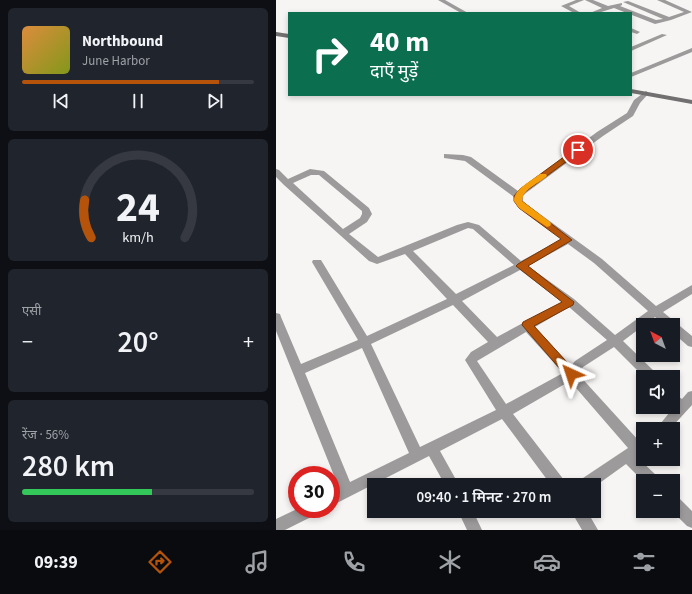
<!DOCTYPE html>
<html lang="hi">
<meta charset="utf-8">
<style>
:root{--surface:#171b24;--page:#20242c;--text:#f1f3f6;--muted:#9ea1a6;--line:#363941;--accent:#b45309}
body{margin:0;font-family:"Source Sans 3","Noto Sans Devanagari",sans-serif;background:var(--page);color:var(--text);height:100vh;display:flex;flex-direction:column;font-size:15px;white-space:nowrap}
*{box-sizing:border-box;margin:0}
p{font-size:13px;color:var(--muted)}
.icon{flex:none;width:22px;height:22px;fill:none;stroke:currentColor;stroke-width:2;stroke-linecap:round;stroke-linejoin:round}
.map{position:relative;flex:1;overflow:hidden}
.panel{display:flex;flex-direction:column;gap:8px;padding:8px;background:#0d0f14;width:276px}
.panel>*{flex:none}
.hud{position:absolute;left:12px;top:12px;width:344px;height:84px;border-radius:0px;box-shadow:0 2px 6px #0003;background:#0b6e4f;color:#fff;overflow:hidden}
.needle{width:26px;rotate:319deg}
.buttons{position:absolute;left:360px;top:318px;display:grid;gap:8px}
.buttons a{display:grid;place-items:center;width:44px;height:44px;border-radius:0px;background:var(--surface);box-shadow:0 2px 6px #0003;font-size:20px}
.speed{position:absolute;left:12px;top:466px;display:flex;gap:8px;font-size:20px;font-weight:700;text-align:center}
.speed>*{display:grid;place-content:center;width:52px;height:52px;border-radius:50%;background:var(--surface);box-shadow:0 2px 6px #0003;line-height:1}
.speed .limit{border:6px solid #d22;background:#fff;color:#111}
.pin{position:absolute;display:grid;place-items:center;width:34px;height:34px;color:#fff;margin:-17px;border:2px solid #fff;border-radius:50%;box-shadow:0 1px 4px #0007}
.me{position:absolute;width:44px;margin:-22px;rotate:318deg;stroke-linejoin:round;filter:drop-shadow(0 0 3px #0008)}
.turn{display:flex;align-items:center;gap:14px;height:84px;padding:0 16px;font-size:18px}
.turn .icon{width:52px;height:52px;stroke-width:2.5}
.turn b{display:block;font-size:28px;line-height:34px}
.big{font-size:30px;font-weight:600;line-height:1.1}
.panel .tile{flex:1;display:flex;flex-direction:column;justify-content:center;gap:6px;min-width:0;padding:0 14px;border-radius:6px;background:var(--page)}
.panel .dial{align-items:center;gap:0}
.dial svg{height:104px;overflow:visible;fill:none;stroke:var(--line);stroke-width:7;stroke-linecap:round;text-anchor:middle}
.dial text{fill:var(--text);stroke:none}
.song{display:flex;align-items:center;gap:12px}
.cover{width:48px;height:48px;border-radius:6px;background:linear-gradient(135deg,hsl(30 70% 55%),hsl(70 70% 35%))}
.played{height:4px;border-radius:2px;background:linear-gradient(90deg,var(--accent) 85%,var(--line) 85%)}
.keys{display:flex;justify-content:space-around;direction:ltr}
.heat{display:flex;justify-content:space-between;align-items:center;font-size:22px;direction:ltr}
.charge{height:6px;border-radius:3px;background:linear-gradient(90deg,#34c759 56%,var(--line) 0)}
.trip{position:absolute;left:91px;top:478px;width:234px;height:40px;border-radius:0px;background:var(--surface);box-shadow:0 2px 6px #0003;font-weight:600;line-height:40px;text-align:center}
.dock{display:flex;height:64px;justify-content:space-around;align-items:center;background:#090b0e;color:var(--muted)}
.dock .icon{width:28px;height:28px}
.dock .on{color:var(--accent)}
.dock b{font-size:18px;color:var(--text)}
main{display:flex;flex:1;min-height:0}
.map>svg:first-child{display:block}
</style>
<main>
<section class="panel">
<div class="tile">
<div class="song"><i class="cover"></i><div><b>Northbound</b><p>June Harbor</p></div></div>
<div class="played"></div>
<div class="keys"><svg class="icon" aria-label="previous" viewBox="0 0 24 24"><path d="M18 5L8 12l10 7zM5 5v14"/></svg><svg class="icon" aria-label="pause" viewBox="0 0 24 24"><path d="M8 5v14M16 5v14"/></svg><svg class="icon" aria-label="next" viewBox="0 0 24 24"><path d="M6 5l10 7-10 7zM19 5v14"/></svg></div>
</div>
<div class="tile dial"><svg viewBox="0 0 100 80">
<path d="M14 69A42 42 0 1 1 86 69"/>
<path d="M14 69A42 42 0 0 1 9 40" stroke="#b45309"/>
<text x="50" y="56" font-size="32" font-weight="700">24</text>
<text x="50" y="72" font-size="11">km/h</text>
</svg></div>
<div class="tile"><p>एसी</p>
<div class="heat"><a>−</a><b class="big">20°</b><a>+</a></div>
</div>
<div class="tile"><p>रेंज · 56%</p><b class="big">280 km</b><div class="charge"></div></div>
</section>
<div class="map">
<svg width="416" height="530" viewBox="0 0 416 530">
<rect width="100%" height="100%" fill="#f7f5f3"/>
<g fill="none" stroke-linecap="round" stroke-linejoin="round">
<path fill="#9c9a9a" fill-rule="evenodd" d="M162,0H169L192,13H185Z
M300,0H308L293,6L305,13H298L285,6Z
M309,0H317L332,6L346,3V5L344,6L380,20L387,19L347,2L352,1L393,17L408,12L381,0H389L416,12L395,20L379,24L338,8L322,13H314L326,8Z
M355,28L364,32L361,34L355,32Z
M386,34L391,35L355,51V47Z
M416,48V52L355,77V73Z
M370,91L373,93L364,103L357,116L327,136L250,193L246,197V201L326,259L380,306L416,285V294L387,312L416,336V347L412,346L397,333V325H388L379,317L347,341L380,373L382,377H368L338,347L307,367L302,374L363,441L367,439V453L361,457L381,476L383,481H367L350,464L318,487V485H302L304,480L352,448L294,381L237,414L288,480L290,485H275L226,419L164,451L183,485H169L153,456L55,506V492L63,488L0,331V313L4,314L5,317L25,364L82,340L36,262L37,260H45L91,336L171,299L129,254L101,264L93,261L8,185L0,177V169L3,170L12,179L34,169L48,171L93,208L96,214L91,222L73,234L102,257L181,225L192,222L203,225L245,261L286,239L243,208L238,201V197L189,161L168,158V154L187,155L195,157L242,191L321,132L351,113L358,100ZM35,175H43L86,211V214L84,218L67,229L17,183ZM192,228L197,229L238,265L180,294L137,251ZM292,244L318,263L372,311L339,335L298,299L252,266ZM244,270L286,302L221,337L186,301ZM177,305L212,342L195,352L189,360L220,410L144,447L95,344ZM293,307L331,340L299,361L295,366L259,327ZM250,332L287,373L230,404L201,361ZM86,348L133,453L74,482L29,373Z
M416,391V405L394,429H380L398,407L397,393L406,399L412,392Z
M397,495L402,497L416,511V528L411,526L396,511Z
M21,509H43L41,514L9,530H0V519Z
M182,511H197L206,530H191Z
M295,511H311L322,530H306Z"/>
<path fill="#716f6f" fill-rule="evenodd" d="M0,32L13,34V38L0,36Z
M355,89L416,100V104L355,93Z"/>
</g>
<path fill="#b45309" stroke="#753606" d="M300,148H305L306,150L249,192L246,196V201L296,240L252,266L298,302L297,305L258,326L299,371L301,374L299,377L295,378L291,377L246,325L247,322L286,302L240,266L242,264L285,239L243,208L238,201V196L244,189Z"/>
<path fill="#f59e0b" d="M264,174H270L271,176C264,183 246,189 246,201L274,222L275,224L274,226L271,227L243,208L238,201C238,189 255,181 264,174Z"/>
</svg>
<div class="buttons">
<a><svg class="needle" viewBox="-14 -14 28 28"><path d="M0-13l5 13h-10z" fill="#e53935"/><path d="M0 13l5-13h-10z" fill="#9ea1a6"/></svg></a>
<a><svg class="icon" aria-label="sound" viewBox="0 0 24 24"><path d="M4 9h4l5-4v14l-5-4H4zM17 9q2 3 0 6"/></svg></a>
<a>+</a>
<a>−</a>
</div>
<div class="speed"><div class="limit">30</div></div>
<div class="pin" style="left:302px;top:150px;background:#d93025"><svg class="icon" aria-label="arrive" viewBox="0 0 24 24"><path d="M6 21V4h12l-3 4 3 4H6"/></svg></div>
<svg class="me" style="left:295px;top:374px" viewBox="-20 -20 40 40"><path d="M0-17L14 15 0 8-14 15z" fill="#b45309" stroke="#fff" stroke-width="4"/></svg>
<div class="trip">09:40 · 1 मिनट · 270 m</div>
<div class="hud">
<div class="turn"><svg class="icon" aria-label="right" viewBox="0 0 24 24"><path d="M7 20v-9h11M14 6l5 5-5 5"/></svg><div><b>40 m</b>दाएँ मुड़ें</div></div>
</div>
</div>
</main>
<nav class="dock">
<b>09:39</b>
<svg class="icon on" aria-label="directions" viewBox="0 0 24 24"><path d="M12 3l9 9-9 9-9-9zM9 14v-3h6M13 9l2 2-2 2"/></svg>
<svg class="icon" aria-label="music" viewBox="0 0 24 24"><path d="M9 18V5l10-2v13"/><circle cx="6" cy="18" r="3"/><circle cx="16" cy="16" r="3"/></svg>
<svg class="icon" aria-label="phone" viewBox="0 0 24 24"><path d="M5 4h4l2 5-3 2q2 4 5 5l2-3 5 2v4C11 20 4 13 5 4z"/></svg>
<svg class="icon" aria-label="climate" viewBox="0 0 24 24"><path d="M12 3v18M4 7l16 10M4 17L20 7"/></svg>
<svg class="icon" aria-label="car" viewBox="0 0 24 24"><path d="M5 17H2v-5l4-1 3-4h7l3 4 3 1v5h-3M9 17h6M6 11h13"/><circle cx="7" cy="17" r="2"/><circle cx="17" cy="17" r="2"/></svg>
<svg class="icon" aria-label="filters" viewBox="0 0 24 24"><path d="M4 7h16M4 17h16"/><circle cx="9" cy="7" r="2"/><circle cx="15" cy="17" r="2"/></svg>
</nav>
